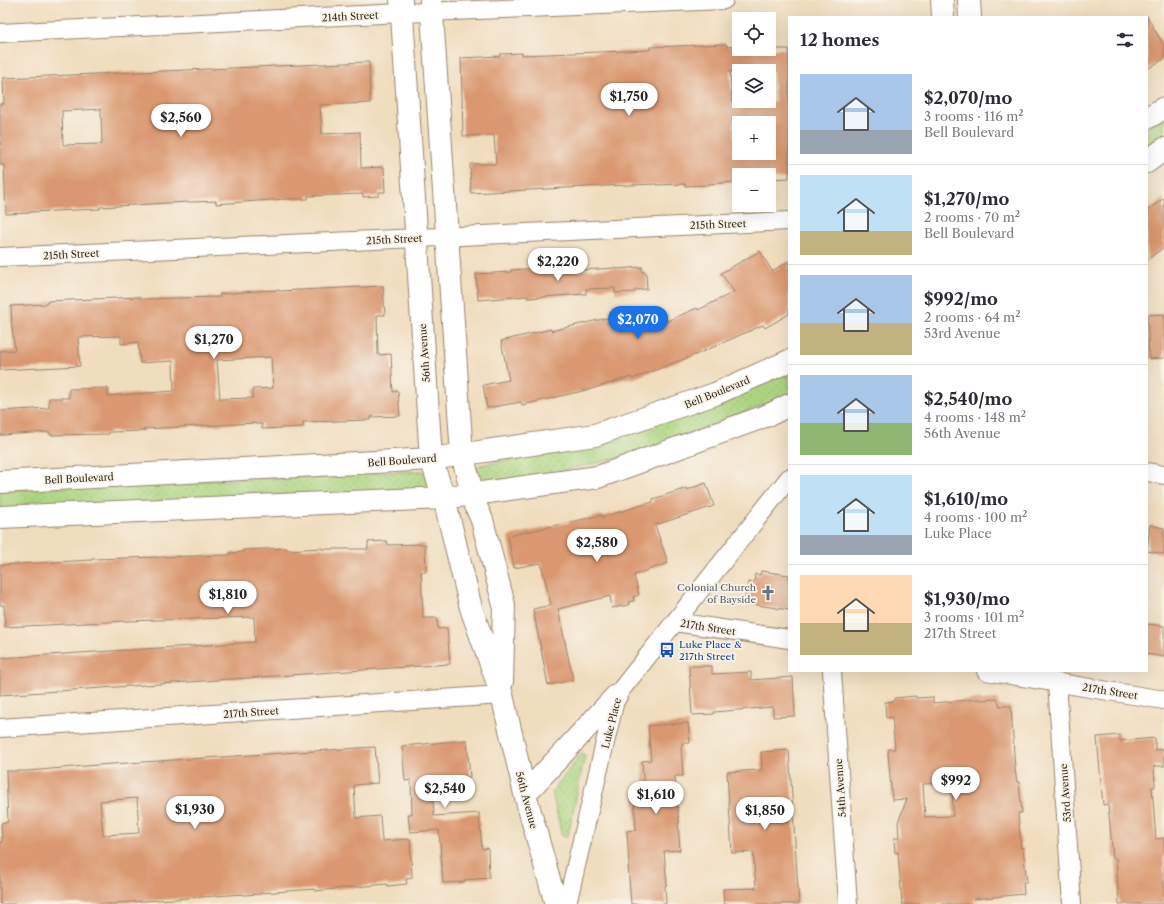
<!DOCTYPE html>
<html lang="en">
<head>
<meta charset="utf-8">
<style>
  :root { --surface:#fff; --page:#f2f2f3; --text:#2b2b33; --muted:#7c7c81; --line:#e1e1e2; --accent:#1a73e8 }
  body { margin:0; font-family:"Libre Caslon Text",serif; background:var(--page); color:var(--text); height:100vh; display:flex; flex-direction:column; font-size:15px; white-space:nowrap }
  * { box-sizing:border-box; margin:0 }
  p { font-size:13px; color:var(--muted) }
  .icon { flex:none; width:22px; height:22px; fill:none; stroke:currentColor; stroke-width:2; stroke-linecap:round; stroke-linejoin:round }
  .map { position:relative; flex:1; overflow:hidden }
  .details { position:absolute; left:788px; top:16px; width:360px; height:656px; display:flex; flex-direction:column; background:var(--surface); border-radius:0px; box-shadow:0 4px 16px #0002 }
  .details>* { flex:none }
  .fabs { position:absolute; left:732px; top:12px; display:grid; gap:8px }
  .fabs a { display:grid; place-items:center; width:44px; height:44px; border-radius:0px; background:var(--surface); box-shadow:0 4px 16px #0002; font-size:20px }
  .price { position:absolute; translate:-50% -34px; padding:0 9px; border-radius:14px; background:#fff; color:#222; font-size:13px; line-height:26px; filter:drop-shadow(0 1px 2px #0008) }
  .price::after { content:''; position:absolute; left:50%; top:24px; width:12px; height:9px; margin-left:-6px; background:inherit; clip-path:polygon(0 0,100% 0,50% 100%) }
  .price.current { background:var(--accent); color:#fff }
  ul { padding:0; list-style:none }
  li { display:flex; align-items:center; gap:12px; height:100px; padding:0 12px }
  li+li { border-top:1px solid var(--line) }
  li span { display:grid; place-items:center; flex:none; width:112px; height:80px; border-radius:0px; color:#555 }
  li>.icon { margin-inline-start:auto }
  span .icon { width:48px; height:48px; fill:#fffc; stroke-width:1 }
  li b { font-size:17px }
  h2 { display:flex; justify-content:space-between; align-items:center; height:48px; padding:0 12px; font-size:17px }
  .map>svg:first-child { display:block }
  .grass { fill:url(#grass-dots); stroke:#74804f }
  .building { fill:#da976f; fill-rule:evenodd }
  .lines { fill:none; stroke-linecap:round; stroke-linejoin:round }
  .minor-casing { stroke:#96846e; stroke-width:20 }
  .tertiary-casing { stroke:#96846e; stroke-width:24 }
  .minor { stroke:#fff; stroke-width:18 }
  .tertiary { stroke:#fff; stroke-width:22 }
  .labels { text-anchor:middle; stroke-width:3.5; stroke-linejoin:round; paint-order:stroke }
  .street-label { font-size:10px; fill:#3b2a1e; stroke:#f7f3e8 }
  .worship-label { font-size:10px; fill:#5b616d; stroke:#f7f3e8; text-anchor:end }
  .transit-label { font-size:10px; fill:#164399; stroke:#f7f3e8; text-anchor:start }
</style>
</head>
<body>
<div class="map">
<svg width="1164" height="904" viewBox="0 0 1164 904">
  <defs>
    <pattern id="grass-dots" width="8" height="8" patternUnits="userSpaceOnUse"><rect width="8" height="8" fill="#acd580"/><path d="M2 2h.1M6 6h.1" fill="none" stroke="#95b76e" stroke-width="1.8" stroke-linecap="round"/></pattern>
  </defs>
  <rect width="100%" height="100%" fill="#f7f3e8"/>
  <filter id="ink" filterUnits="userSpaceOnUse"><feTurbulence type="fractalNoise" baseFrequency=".025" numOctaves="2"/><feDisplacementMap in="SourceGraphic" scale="8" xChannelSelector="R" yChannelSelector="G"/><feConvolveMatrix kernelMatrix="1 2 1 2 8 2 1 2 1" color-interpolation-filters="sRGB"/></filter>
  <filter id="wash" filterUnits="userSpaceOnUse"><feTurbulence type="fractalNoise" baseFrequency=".012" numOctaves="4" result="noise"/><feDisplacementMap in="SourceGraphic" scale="16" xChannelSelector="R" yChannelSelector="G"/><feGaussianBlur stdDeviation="0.9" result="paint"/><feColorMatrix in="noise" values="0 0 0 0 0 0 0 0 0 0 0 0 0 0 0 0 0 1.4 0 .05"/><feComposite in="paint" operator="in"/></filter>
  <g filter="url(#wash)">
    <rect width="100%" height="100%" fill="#f0ddbe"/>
    <!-- grass -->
    <path class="grass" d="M 1164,117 L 1164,141 L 1147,152 L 1147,127 Z
      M 789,372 L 789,395 L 645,450 L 619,458 L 553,473 L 480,484 L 476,468 L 480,465 L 587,445 Z
      M 422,471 L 426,473 L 431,484 L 426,490 L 0,511 L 0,490 Z
      M 581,754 L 584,754 L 585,755 L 568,835 L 565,838 L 562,836 L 552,792 Z"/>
    <g id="blocks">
      <!-- building -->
      <path class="building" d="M 1147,16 L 1164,46 L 1164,59 L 1147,69 Z
        M 726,44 L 727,47 L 735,46 L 735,49 L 789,49 L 789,178 L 769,179 L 769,175 L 739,175 L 739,178 L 735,179 L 735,182 L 708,184 L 708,185 L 685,186 L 685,184 L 657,185 L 657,184 L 604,186 L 471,193 L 470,164 L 496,164 L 494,135 L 463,136 L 461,58 L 500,56 L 500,54 L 522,53 L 522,55 L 650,50 L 650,47 ZM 730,71 L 773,71 L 775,101 L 732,101 ZM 734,123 L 769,123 L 769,153 L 735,153 Z
        M 369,62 L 370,103 L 320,105 L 322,134 L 360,132 L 361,168 L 384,167 L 385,192 L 379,192 L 379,196 L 363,197 L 363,194 L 308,196 L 308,199 L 285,199 L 216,204 L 216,201 L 167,203 L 100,207 L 100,209 L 30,212 L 30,213 L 6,214 L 4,165 L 0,165 L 0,104 L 4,104 L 3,78 ZM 101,109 L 102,144 L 63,145 L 62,111 Z
        M 1164,198 L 1164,247 L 1147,260 L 1147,211 Z
        M 760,251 L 772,271 L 789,261 L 789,314 L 765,328 L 763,325 L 695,355 L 632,379 L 631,377 L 591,389 L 522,405 L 521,402 L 487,408 L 483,385 L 509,380 L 501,341 L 551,329 L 551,331 L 641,310 L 647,326 L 665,320 L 665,322 L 697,308 L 698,310 L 734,292 L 721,273 Z
        M 564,266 L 564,271 L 616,268 L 616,269 L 642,267 L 642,272 L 646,272 L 647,289 L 635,290 L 635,292 L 615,293 L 615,288 L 586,289 L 586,294 L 528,298 L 527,296 L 478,300 L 476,274 L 511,272 L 511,270 Z
        M 383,286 L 385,315 L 377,315 L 378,355 L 391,354 L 393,392 L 398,391 L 400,416 L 371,417 L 371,420 L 303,422 L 303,427 L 262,429 L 262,424 L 255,424 L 255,423 L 144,429 L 144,431 L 109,432 L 109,434 L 50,435 L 50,432 L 0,435 L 0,411 L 49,408 L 49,398 L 69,398 L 69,389 L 108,388 L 108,396 L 174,391 L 173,361 L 140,363 L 138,342 L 121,344 L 121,336 L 78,337 L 80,366 L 0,370 L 0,351 L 15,350 L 12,328 L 11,306 L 46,304 L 48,301 L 140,297 L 140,299 L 220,297 L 220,294 L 256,291 L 279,290 L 279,291 ZM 271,357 L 273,388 L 253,389 L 253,398 L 220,399 L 217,360 Z
        M 1164,314 L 1164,358 L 1149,359 L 1147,315 Z
        M 706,483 L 714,506 L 655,525 L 668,563 L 634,575 L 639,595 L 633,597 L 634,601 L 628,602 L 629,605 L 612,608 L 610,596 L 558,609 L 573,680 L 548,685 L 533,609 L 551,605 L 541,563 L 514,568 L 508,536 L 593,517 L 602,515 L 602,517 L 653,502 L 653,499 L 687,488 L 687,490 Z
        M 1150,525 L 1164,528 L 1164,554 L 1147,551 Z
        M 387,541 L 388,545 L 425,544 L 426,572 L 421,572 L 423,618 L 437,618 L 438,629 L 447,628 L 450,664 L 0,695 L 0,658 L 255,642 L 254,617 L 127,621 L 5,627 L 4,605 L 0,605 L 0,565 L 92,560 L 92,559 L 230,555 L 230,553 L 243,552 L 243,550 L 287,548 L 287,550 L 322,548 L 322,549 L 368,549 L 368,542 Z
        M 761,571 L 789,575 L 789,610 L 745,603 L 749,582 L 754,583 L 755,574 L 760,575 Z
        M 1147,624 L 1164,626 L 1164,657 L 1147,654 Z
        M 689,666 L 712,666 L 712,674 L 751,672 L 751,680 L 793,677 L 795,716 L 773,717 L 773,707 L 714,712 L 714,714 L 692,715 Z
        M 916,696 L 916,698 L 933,697 L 933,703 L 980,699 L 980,700 L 997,699 L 1000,706 L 1011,706 L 1015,770 L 1017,782 L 1019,782 L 1020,793 L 1022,813 L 1018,813 L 1021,848 L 1023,848 L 1027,882 L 1023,882 L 1024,894 L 974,899 L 975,904 L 902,904 L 898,852 L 895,853 L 894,838 L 899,838 L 898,822 L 907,799 L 892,800 L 888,753 L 889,749 L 895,749 L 892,717 L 886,718 L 885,702 L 895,701 L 895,698 ZM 952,783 L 953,816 L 925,817 L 923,784 Z
        M 688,723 L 690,743 L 682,743 L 683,746 L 681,746 L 683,776 L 675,776 L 679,823 L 678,823 L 680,850 L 664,851 L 667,885 L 665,885 L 666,904 L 631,904 L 628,866 L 629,866 L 627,831 L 636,830 L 634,795 L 644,795 L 642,761 L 651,760 L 648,726 Z
        M 1120,735 L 1120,741 L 1155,738 L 1155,750 L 1164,749 L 1164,766 L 1154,766 L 1155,787 L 1152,787 L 1156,839 L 1164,838 L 1164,904 L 1119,904 L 1116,858 L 1113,858 L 1108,804 L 1103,805 L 1097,737 Z
        M 467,740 L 470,777 L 432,779 L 434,816 L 479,813 L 482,849 L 488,848 L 489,878 L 464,880 L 465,882 L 443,883 L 439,830 L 410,832 L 408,814 L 412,814 L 411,780 L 405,781 L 402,746 Z
        M 375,747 L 378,783 L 354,785 L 356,818 L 380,816 L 382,841 L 410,839 L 412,878 L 406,879 L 407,884 L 388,886 L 387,884 L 315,891 L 315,889 L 261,893 L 261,894 L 243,895 L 243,894 L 117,903 L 117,904 L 0,904 L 0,842 L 2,842 L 1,823 L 8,822 L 6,771 L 28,771 L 97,765 ZM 137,798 L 139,833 L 103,835 L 100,801 Z
        M 789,750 L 799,904 L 724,904 L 723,889 L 756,888 L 753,852 L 732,853 L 727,772 L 762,770 L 761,752 Z"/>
    </g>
  </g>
  <g filter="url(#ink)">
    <use href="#blocks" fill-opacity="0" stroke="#96846e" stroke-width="1"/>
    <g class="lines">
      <defs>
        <path id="minor" d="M 0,33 L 402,13 L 724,0
          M 0,257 L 789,221
          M 1147,472 L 1164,475
          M 675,622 L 789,639
          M 832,671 L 848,904
          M 986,671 L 1164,700
          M 1057,683 L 1072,904
          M 0,728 L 502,695
          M 567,904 L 616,696 L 789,478"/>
        <path id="tertiary" d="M 401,0 L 431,459 L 444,498 L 471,608 L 502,695 L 525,794 L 556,904
          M 431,0 L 462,455 L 476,506 L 482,520 L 504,605 L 502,682
          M 942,0 L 943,17
          M 969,0 L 970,17
          M 1147,118 L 1164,108
          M 1147,162 L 1164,149
          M 0,482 L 431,459 L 595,435 L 715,394 L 789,361
          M 0,517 L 444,498 L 598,477 L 771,414 L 789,405
          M 525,794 L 616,696"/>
      </defs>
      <!-- minor casing -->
      <use href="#minor" class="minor-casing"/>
      <!-- tertiary casing -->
      <use href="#tertiary" class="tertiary-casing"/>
      <!-- minor -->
      <use href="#minor" class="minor"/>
      <!-- tertiary -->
      <use href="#tertiary" class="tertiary"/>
    </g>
  </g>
  <!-- icons -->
  <defs>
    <symbol id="church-bare" viewBox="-9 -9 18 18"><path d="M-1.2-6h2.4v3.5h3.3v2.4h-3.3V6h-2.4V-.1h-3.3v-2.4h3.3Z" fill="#6b7280" stroke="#f7f3e8" stroke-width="2.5" paint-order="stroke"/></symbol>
    <symbol id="bus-bare" viewBox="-9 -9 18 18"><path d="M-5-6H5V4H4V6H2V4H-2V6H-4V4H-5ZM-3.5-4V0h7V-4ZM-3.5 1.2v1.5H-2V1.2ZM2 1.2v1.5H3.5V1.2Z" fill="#1a4fb4" stroke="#f7f3e8" stroke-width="2.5" paint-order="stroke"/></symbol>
  </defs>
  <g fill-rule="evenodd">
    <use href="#church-bare" x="757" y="582" width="22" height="22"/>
    <use href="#bus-bare" x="656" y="639" width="22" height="22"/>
  </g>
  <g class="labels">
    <!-- street labels -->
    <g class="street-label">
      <text transform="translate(350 16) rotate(-3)" y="4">214th Street</text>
      <text transform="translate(718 224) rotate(-2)" y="4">215th Street</text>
      <text transform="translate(394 239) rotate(-3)" y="4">215th Street</text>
      <text transform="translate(71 254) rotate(-3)" y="4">215th Street</text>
      <text transform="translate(424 353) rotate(-94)" y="4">56th Avenue</text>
      <text transform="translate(717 392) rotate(-22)" y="4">Bell Boulevard</text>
      <text transform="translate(402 460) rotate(-4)" y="4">Bell Boulevard</text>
      <text transform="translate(79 478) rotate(-3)" y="4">Bell Boulevard</text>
      <text transform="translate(708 627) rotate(9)" y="4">217th Street</text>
      <text transform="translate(1110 691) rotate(9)" y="4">217th Street</text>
      <text transform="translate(251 712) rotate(-4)" y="4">217th Street</text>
      <text transform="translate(611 723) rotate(-76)" y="4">Luke Place</text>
      <text transform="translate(840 788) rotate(-94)" y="4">54th Avenue</text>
      <text transform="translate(1065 793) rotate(-94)" y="4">53rd Avenue</text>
      <text transform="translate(527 800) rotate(75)" y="4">56th Avenue</text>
    </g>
    <!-- worship labels -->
    <g class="worship-label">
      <text x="756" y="591">Colonial Church<tspan x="756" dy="12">of Bayside</tspan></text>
    </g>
    <!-- transit labels -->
    <g class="transit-label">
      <text x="679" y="648">Luke Place &amp;<tspan x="679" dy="12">217th Street</tspan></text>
    </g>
  </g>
</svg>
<div class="fabs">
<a><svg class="icon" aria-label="locate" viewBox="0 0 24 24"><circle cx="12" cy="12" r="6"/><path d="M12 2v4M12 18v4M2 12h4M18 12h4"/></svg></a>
<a><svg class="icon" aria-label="layers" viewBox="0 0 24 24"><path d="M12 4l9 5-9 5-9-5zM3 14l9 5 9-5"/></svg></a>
<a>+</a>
<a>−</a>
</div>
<b class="price" style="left:629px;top:117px">$1,750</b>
<b class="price" style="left:181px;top:138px">$2,560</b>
<b class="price" style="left:558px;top:282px">$2,220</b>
<b class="price current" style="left:638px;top:340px">$2,070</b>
<b class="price" style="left:214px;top:360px">$1,270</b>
<b class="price" style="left:597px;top:563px">$2,580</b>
<b class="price" style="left:228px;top:615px">$1,810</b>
<b class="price" style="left:956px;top:801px">$992</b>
<b class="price" style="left:445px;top:809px">$2,540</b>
<b class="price" style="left:656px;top:815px">$1,610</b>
<b class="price" style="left:195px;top:830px">$1,930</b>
<b class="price" style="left:765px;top:831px">$1,850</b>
<section class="details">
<h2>12 homes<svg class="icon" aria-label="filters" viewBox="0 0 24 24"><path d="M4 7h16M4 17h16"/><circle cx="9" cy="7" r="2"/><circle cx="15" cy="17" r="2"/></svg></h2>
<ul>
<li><span style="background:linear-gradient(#a9c7e8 70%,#9aa5b1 0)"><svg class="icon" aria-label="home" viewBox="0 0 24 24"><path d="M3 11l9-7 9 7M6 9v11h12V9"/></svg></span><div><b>$2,070/mo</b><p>3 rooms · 116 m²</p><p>Bell Boulevard</p></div></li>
<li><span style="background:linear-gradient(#bfe0f5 70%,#c2b280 0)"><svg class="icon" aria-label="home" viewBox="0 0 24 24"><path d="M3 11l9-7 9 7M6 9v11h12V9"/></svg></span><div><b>$1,270/mo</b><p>2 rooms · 70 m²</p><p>Bell Boulevard</p></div></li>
<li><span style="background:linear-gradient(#a9c7e8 60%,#c2b280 0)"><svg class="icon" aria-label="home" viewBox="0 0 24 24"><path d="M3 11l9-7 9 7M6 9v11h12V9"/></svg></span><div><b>$992/mo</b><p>2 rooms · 64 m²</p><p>53rd Avenue</p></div></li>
<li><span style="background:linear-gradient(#a9c7e8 60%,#8fb573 0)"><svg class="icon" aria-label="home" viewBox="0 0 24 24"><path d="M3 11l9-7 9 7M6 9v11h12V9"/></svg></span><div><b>$2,540/mo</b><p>4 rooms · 148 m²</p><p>56th Avenue</p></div></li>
<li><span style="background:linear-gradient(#bfe0f5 75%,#9aa5b1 0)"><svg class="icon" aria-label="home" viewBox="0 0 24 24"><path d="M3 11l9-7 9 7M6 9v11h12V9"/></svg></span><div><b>$1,610/mo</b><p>4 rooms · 100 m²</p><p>Luke Place</p></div></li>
<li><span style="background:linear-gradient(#ffd9b3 60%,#c2b280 0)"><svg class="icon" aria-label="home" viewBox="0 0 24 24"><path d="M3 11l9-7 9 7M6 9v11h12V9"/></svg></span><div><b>$1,930/mo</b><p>3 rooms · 101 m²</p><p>217th Street</p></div></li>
</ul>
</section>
</div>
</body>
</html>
